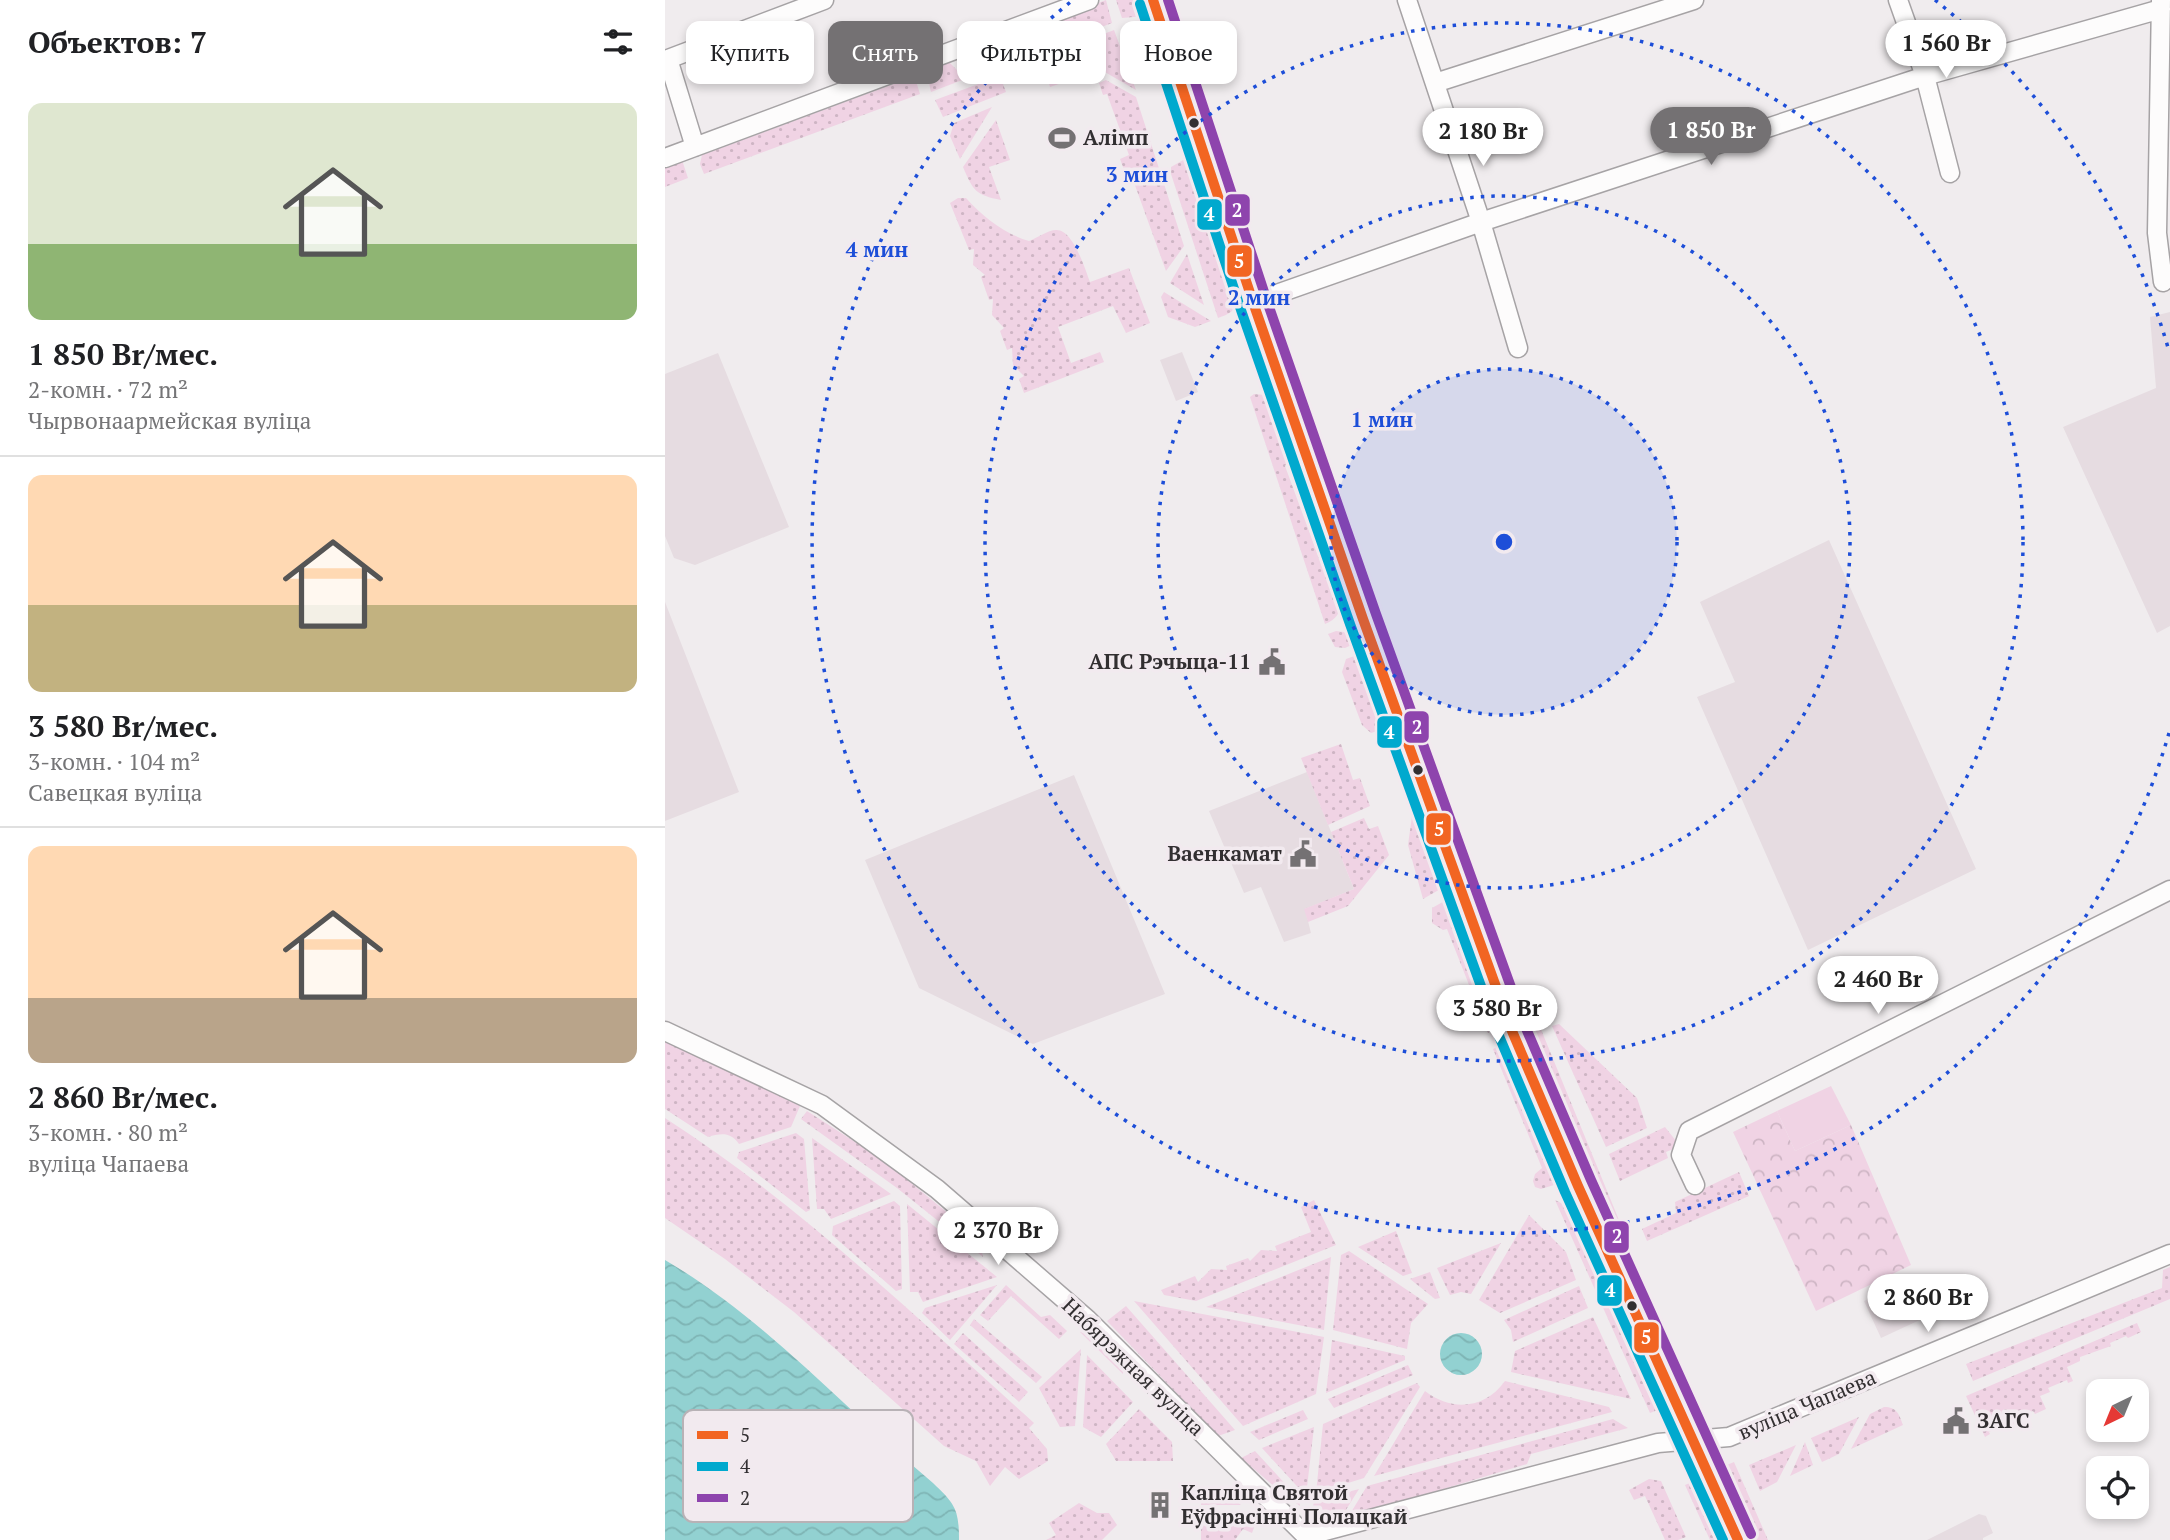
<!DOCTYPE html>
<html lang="ru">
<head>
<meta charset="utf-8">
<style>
  :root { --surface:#fff; --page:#f2f2f2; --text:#202124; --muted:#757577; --line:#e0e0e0; --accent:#747173 }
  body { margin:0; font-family:"PT Serif",serif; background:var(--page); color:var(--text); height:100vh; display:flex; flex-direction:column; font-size:26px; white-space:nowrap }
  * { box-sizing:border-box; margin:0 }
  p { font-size:23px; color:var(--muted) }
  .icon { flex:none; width:38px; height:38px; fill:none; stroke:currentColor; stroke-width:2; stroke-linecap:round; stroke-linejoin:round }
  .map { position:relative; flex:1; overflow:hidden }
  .sheet { display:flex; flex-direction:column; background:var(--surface); width:665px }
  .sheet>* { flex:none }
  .guide { position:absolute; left:21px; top:21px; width:665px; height:63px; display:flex; gap:14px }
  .needle { width:46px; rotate:223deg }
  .controls { position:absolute; left:1421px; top:1379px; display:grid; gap:14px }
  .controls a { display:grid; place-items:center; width:63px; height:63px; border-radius:14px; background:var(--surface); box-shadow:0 4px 10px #0003; font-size:35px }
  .price { position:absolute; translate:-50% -60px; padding:0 16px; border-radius:24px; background:#fff; color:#222; font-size:23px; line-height:46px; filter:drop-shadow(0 2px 4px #0008) }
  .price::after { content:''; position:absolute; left:50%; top:42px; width:21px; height:16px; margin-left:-10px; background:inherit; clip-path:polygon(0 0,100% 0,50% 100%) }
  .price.active { background:var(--accent); color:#fff }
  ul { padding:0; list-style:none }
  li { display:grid; align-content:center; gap:14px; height:371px; padding:0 28px }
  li+li { border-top:2px solid var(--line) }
  li span { display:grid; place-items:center; height:217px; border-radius:14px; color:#555 }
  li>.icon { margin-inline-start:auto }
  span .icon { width:126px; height:126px; fill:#fffc; stroke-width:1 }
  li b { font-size:30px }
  h2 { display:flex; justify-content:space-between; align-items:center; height:84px; padding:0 28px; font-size:30px }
  .tag { padding:0 24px; border-radius:14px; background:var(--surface); box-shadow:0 4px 10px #0003; font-size:24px; line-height:63px }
  .tag.active { background:var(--accent); color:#fff }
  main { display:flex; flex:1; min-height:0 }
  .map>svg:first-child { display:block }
  .built { fill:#e6dce1 }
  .grass { fill:url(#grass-dots) }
  .park { fill:url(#park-crowns) }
  .garden { fill:#f0d3e4 }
  .water { fill:url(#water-waves) }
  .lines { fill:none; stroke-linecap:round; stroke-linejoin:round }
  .minor-casing { stroke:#a6a3a5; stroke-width:21 }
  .minor { stroke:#fdfcfc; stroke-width:18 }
  .bus-1-casing { stroke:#f2eaef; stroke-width:16 }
  .bus-2-casing { stroke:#f2eaef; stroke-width:16 }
  .bus-3-casing { stroke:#f2eaef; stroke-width:16 }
  .bus-1 { stroke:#f26522; stroke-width:10 }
  .bus-2 { stroke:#00a9ce; stroke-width:10 }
  .bus-3 { stroke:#8e44ad; stroke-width:10 }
  .ring { fill:none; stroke:#1d4ed8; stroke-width:3.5; stroke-dasharray:3.5 7 }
  .bus-dot { fill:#322f31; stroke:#f2eaef; stroke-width:2.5 }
  .labels { text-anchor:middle; stroke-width:7; stroke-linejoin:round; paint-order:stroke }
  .poi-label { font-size:21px; font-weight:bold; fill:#322f31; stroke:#f2eaef; text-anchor:start }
  .street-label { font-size:21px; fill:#322f31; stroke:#f2eaef }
  .key { fill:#f2eaef; stroke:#b8b2b6; stroke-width:2 }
  .key-label { font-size:19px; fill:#322f31 }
  .centre { fill:#1d4ed8; stroke:#f2eaef; stroke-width:3.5 }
  .ring-label { font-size:21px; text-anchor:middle; font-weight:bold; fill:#1d4ed8; stroke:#f2eaef; stroke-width:7; stroke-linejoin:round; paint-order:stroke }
  .line-badge { stroke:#f2eaef; stroke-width:2.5 }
  .badge-label { font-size:19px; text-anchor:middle; font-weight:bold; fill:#fff }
</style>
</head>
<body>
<main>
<section class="sheet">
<h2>Объектов: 7<svg class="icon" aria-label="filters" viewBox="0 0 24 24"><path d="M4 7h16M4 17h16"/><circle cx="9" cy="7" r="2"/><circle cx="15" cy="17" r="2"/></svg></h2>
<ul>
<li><span style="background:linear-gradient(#dfe7d0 65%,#8fb573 0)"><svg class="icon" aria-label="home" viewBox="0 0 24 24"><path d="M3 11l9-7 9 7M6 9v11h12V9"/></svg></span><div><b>1 850 Br/мес.</b><p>2-комн. · 72 m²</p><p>Чырвонаармейская вуліца</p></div></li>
<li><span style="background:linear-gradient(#ffd9b3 60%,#c2b280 0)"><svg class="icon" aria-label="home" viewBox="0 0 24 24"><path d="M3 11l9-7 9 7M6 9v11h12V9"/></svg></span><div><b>3 580 Br/мес.</b><p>3-комн. · 104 m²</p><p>Савецкая вуліца</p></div></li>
<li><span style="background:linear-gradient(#ffd9b3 70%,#b9a48a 0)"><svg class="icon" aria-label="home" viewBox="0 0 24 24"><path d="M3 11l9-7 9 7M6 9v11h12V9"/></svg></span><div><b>2 860 Br/мес.</b><p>3-комн. · 80 m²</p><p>вуліца Чапаева</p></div></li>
</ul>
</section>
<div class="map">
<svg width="1505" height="1540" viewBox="0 0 1505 1540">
  <defs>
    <pattern id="grass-dots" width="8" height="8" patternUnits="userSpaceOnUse" patternTransform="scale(1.75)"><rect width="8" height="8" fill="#f0d3e4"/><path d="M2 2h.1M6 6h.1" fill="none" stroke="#ceb5c4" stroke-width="1.8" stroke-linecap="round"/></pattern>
    <pattern id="park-crowns" width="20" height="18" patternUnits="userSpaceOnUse" patternTransform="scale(1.75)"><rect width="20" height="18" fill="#f0d3e4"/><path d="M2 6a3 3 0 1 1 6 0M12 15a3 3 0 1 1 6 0" fill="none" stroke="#ceb5c4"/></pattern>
    <pattern id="water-waves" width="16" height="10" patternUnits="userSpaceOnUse" patternTransform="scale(1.75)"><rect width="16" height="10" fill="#92d1d1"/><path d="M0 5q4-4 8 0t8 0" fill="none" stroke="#7eb4b4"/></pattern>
  </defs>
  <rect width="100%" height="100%" fill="#f0ecee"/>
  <!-- built -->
  <path class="built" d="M 1505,312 L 1505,626 L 1492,633 L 1398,427 L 1491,388 L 1485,317 Z
    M 517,352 L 533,392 L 511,401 L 495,360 Z
    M 53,353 L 124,527 L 30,565 L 9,558 L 0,536 L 0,374 Z
    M 1164,540 L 1311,869 L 1143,950 L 1032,697 L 1070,682 L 1035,602 Z
    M 0,602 L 74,792 L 0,821 Z
    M 642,772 L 689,889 L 640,909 L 646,933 L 619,942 L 596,887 L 579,893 L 544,811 Z
    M 409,775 L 500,994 L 368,1044 L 254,988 L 200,860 Z
    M 1254,1274 L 1272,1312 L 1216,1338 L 1199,1301 Z
    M 1314,1514 L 1321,1516 L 1328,1533 L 1318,1538 L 1318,1540 L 1262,1540 Z"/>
  <!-- grass -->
  <path class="grass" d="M 441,0 L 447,23 L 266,92 C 261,74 266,67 283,61 L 294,72 L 331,58 L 335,40 Z
    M 451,0 L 470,0 L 475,5 L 480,16 L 457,18 Z
    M 477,26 L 484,78 L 479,80 L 474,71 L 460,27 Z
    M 449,30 L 471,90 L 400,49 Z
    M 395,51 L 429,72 L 385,87 L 377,59 Z
    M 335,76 L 341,92 L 278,117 L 270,100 Z
    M 242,79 L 251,81 L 255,94 L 39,174 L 35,164 L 37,155 Z
    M 441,80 L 471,97 L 519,246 L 501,271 L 467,177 L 462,178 L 455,159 L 464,155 L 442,94 L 438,95 L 434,83 Z
    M 327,107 L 295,159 L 285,136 L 289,123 Z
    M 331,120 L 345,160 L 324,167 L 336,200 C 311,195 308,191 298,167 Z
    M 520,159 L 536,191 L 571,296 C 573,310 565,314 553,318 L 506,174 L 506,167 Z
    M 17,160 L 23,178 L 0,187 L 0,166 Z
    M 293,198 L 301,198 C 318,217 340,234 364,241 C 372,238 383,230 391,230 C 408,229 420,269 425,282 L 464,268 L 485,323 L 461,333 L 448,306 L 393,327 L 406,363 L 435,352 L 439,362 L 359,393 L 354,379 L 359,376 L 348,365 L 347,348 L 342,350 L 335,331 L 339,328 L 327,315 L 328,299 L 324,300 L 316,277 L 320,275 L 308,265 L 309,249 L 304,250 L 285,203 Z
    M 522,254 L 539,305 L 505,283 Z
    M 499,292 L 546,321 L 530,327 L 503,317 L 496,297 Z
    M 589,394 L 600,395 L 605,400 L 624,460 L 620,466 L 658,569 L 665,572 C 672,591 686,614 660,624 L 585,397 Z
    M 671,631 L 679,632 L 691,643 L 680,648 L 670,647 L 663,634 Z
    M 695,654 L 710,701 L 715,730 L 706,733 L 697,725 L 677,672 L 681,659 Z
    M 676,744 L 688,780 L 695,778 L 705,806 L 663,825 L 636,758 Z
    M 747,816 L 762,840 L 779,887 L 758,899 L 743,845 Z
    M 699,818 L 704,829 L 713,826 L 724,855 L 683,906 L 643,922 L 639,909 L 689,889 L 666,832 Z
    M 783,899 L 832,1030 L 823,1033 L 782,929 L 778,930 L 767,923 L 767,908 Z
    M 894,1024 L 972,1098 L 982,1128 L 941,1147 L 887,1026 Z
    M 875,1027 L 965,1247 L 958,1250 L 944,1235 L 863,1032 Z
    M 0,1038 L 85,1078 L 135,1106 L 126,1127 L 74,1144 C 66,1132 56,1133 43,1137 L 0,1109 Z
    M 837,1045 L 892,1172 L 892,1180 L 889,1185 L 876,1189 L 870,1187 L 868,1181 L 870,1174 L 877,1168 L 828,1049 Z
    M 142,1111 L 218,1160 L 284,1214 L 315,1242 L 318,1257 L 232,1188 L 136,1119 Z
    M 0,1118 C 134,1204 251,1317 369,1423 L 364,1428 L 382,1449 L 383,1461 L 354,1479 L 340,1467 L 325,1486 L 311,1461 L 279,1446 L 129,1312 L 60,1259 L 0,1218 Z
    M 1000,1127 L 1015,1146 L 1001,1152 L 1003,1158 L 955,1181 L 944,1154 Z
    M 131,1133 L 139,1139 L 145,1210 L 141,1212 L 72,1158 L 74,1152 Z
    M 147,1138 L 226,1194 L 166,1219 L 159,1209 L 152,1209 Z
    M 1074,1172 L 1084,1196 L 982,1241 L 977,1229 L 1011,1213 L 1010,1202 Z
    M 649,1200 L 671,1245 L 531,1301 L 499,1295 L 496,1290 L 530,1276 L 533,1282 L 546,1269 L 562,1270 L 561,1266 L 583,1258 L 585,1261 L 596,1250 L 612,1251 L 610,1246 L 646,1232 L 636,1207 Z
    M 890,1200 L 904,1207 L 913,1220 L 998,1408 L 985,1413 Z
    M 229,1201 L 235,1206 L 237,1289 L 231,1291 L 167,1235 L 168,1226 Z
    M 242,1204 L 332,1277 L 258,1302 L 253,1292 L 245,1292 Z
    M 864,1215 L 901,1252 L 911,1280 L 835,1313 L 814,1300 Z
    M 731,1231 L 747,1273 L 738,1276 L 693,1247 Z
    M 836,1243 L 806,1294 L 796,1292 L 785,1295 L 772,1268 Z
    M 684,1251 L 763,1304 L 746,1323 L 742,1349 L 668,1330 L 676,1255 Z
    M 666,1257 L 659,1330 L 541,1307 Z
    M 1505,1267 L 1505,1299 L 1308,1381 L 1301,1364 L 1497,1288 L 1498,1270 Z
    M 765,1272 L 775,1298 L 770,1299 L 745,1279 Z
    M 332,1285 L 285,1340 L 257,1313 L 260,1308 Z
    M 341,1285 L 376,1317 L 385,1315 L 402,1331 L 394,1339 L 346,1296 L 323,1321 L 315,1315 Z
    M 914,1286 L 923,1308 L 848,1342 L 846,1330 L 839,1320 Z
    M 469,1301 L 659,1337 L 651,1394 L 578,1426 Z
    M 461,1306 L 570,1430 L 553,1436 L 442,1321 Z
    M 928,1317 L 966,1399 L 846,1372 L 850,1351 Z
    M 309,1319 L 377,1377 L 371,1383 L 305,1325 Z
    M 1472,1323 L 1476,1332 L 1463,1338 L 1461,1336 L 1445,1343 L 1446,1346 L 1415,1357 L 1415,1361 L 1402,1367 L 1408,1381 L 1403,1383 L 1402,1380 L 1383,1388 L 1385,1392 L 1375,1396 L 1381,1409 L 1370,1414 L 1368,1411 L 1352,1418 L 1353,1422 L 1342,1427 L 1340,1424 L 1324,1432 L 1325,1434 L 1320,1437 L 1301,1396 Z
    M 423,1329 L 459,1363 L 458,1374 L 415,1332 Z
    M 298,1333 L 363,1392 L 354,1402 L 289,1344 Z
    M 667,1340 L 740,1356 L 740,1360 L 661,1393 Z
    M 416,1349 L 410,1426 L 395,1427 L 374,1388 Z
    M 422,1355 L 468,1402 L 436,1437 L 418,1427 Z
    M 743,1365 L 748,1375 L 669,1408 L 663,1399 Z
    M 840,1381 L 944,1407 L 947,1412 L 709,1476 L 760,1391 C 787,1412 820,1409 840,1381 Z
    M 752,1383 L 755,1387 L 699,1478 L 651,1493 L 658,1424 Z
    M 1219,1407 C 1232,1407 1234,1414 1238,1425 L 1186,1449 L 1205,1414 Z
    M 474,1409 L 507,1442 L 508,1461 L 451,1461 L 441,1444 Z
    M 638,1410 L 643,1419 L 594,1440 L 585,1432 Z
    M 1194,1417 L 1174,1454 L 1157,1462 L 1146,1438 Z
    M 948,1419 L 963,1428 L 866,1454 L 862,1464 L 698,1513 L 685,1514 L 702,1486 Z
    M 649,1427 L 641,1496 L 597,1448 Z
    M 1140,1442 L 1148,1465 L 1125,1476 Z
    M 1131,1445 L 1112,1482 L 1095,1491 L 1084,1465 Z
    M 590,1451 L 634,1499 L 635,1506 L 617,1493 L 576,1458 Z
    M 1069,1462 L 1103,1540 L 1089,1540 L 1057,1467 Z
    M 984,1479 L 996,1481 L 1021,1537 L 1013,1540 L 1000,1540 L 980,1496 L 969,1500 L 964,1490 Z
    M 1032,1480 L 1057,1540 L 1045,1540 L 1020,1485 Z
    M 555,1488 L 576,1505 L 536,1505 L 536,1489 Z
    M 694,1489 L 679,1513 L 666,1512 L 648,1507 L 649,1501 Z
    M 414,1503 L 432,1513 L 444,1513 L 452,1525 L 437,1540 L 381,1540 L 391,1535 L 384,1523 Z
    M 536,1515 L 593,1517 L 587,1533 L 578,1529 L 570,1540 L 536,1540 Z"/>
  <!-- park -->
  <path class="park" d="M 1112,1111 L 1130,1151 L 1186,1125 L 1246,1265 L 1151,1311 L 1068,1132 Z"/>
  <!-- garden -->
  <path class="garden" d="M 1166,1086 L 1186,1125 L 1130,1151 L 1112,1111 Z"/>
  <!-- water -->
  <path class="water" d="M 0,1260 C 101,1319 179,1409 268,1483 C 290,1504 294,1509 294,1540 L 0,1540 Z
    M775 1354a21 21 0 1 1 42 0a21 21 0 1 1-42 0Z"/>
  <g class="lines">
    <defs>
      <path id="minor" d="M 488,0 L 590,308 L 698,619 L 847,1031 L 913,1186 L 1073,1540
        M 742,0 L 816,222 L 853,348
        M 1233,0 L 1260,76 L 1285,173
        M 1496,0 L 1492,233 L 1498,282
        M 770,83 L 1029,0
        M 30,147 L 3,59 L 159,0
        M 0,158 L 424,0
        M 589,302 L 816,222 L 1260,76 L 1496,9
        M 0,1031 L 157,1105 L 272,1189 L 422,1319 L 641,1536 L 641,1540
        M 1030,1185 L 1016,1155 L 1024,1131 L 1505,890
        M 641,1536 L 993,1443 L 1064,1437 L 1505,1254"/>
    </defs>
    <!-- minor casing -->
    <use href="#minor" class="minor-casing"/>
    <!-- minor -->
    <use href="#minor" class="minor"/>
    <defs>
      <path id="bus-1" d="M 488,0 L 590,308 L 698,619 L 847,1031 L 913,1186 L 1073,1540"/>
      <path id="bus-2" d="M 475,4 L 577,313 L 685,624 L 834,1036 L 900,1192 L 1058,1540"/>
      <path id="bus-3" d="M 503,0 L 603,304 L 711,614 L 860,1026 L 926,1180 L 1086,1534"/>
    </defs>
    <!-- bus-1 casing -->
    <use href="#bus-1" class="bus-1-casing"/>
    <!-- bus-2 casing -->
    <use href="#bus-2" class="bus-2-casing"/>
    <!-- bus-3 casing -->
    <use href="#bus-3" class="bus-3-casing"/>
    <!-- bus-1 -->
    <use href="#bus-1" class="bus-1"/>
    <!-- bus-2 -->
    <use href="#bus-2" class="bus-2"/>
    <!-- bus-3 -->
    <use href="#bus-3" class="bus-3"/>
  </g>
  <!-- distance rings -->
  <circle cx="839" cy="542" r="173" fill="#1d4ed8" fill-opacity=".12"/>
  <g class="ring">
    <circle cx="839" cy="542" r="173"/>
    <circle cx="839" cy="542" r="346"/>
    <circle cx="839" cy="542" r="519"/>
    <path d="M1504 733A692 692 0 1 1 408 0M1270 0A692 692 0 0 1 1504 351"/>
  </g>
  <!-- icons -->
  <defs>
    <symbol id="stadium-bare" viewBox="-9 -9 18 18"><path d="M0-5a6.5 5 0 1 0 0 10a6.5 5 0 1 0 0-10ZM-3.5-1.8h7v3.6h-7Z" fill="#747173" stroke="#f2eaef" stroke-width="2.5" paint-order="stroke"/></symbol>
    <symbol id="civic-bare" viewBox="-9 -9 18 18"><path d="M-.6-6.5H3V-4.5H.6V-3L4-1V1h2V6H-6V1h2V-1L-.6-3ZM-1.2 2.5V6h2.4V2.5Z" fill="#747173" stroke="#f2eaef" stroke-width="2.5" paint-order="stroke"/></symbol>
    <symbol id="building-bare" viewBox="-9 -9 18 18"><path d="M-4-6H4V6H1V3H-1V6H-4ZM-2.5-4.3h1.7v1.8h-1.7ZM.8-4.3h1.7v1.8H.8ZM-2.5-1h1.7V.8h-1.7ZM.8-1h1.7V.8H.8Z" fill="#747173" stroke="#f2eaef" stroke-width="2.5" paint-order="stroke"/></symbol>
  </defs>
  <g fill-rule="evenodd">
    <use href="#stadium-bare" x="378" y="119" width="38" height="38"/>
    <use href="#civic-bare" x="588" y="643" width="38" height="38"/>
    <use href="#civic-bare" x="619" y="835" width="38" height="38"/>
    <use href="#civic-bare" x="1272" y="1402" width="38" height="38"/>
    <use href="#building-bare" x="476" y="1486" width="38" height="38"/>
  </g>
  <!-- markers -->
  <g class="bus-dot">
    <circle cx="529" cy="123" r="6"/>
    <circle cx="753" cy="770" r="6"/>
    <circle cx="967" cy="1306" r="6"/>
  </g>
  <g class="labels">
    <!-- poi labels -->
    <g class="poi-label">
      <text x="418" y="145">Алімп</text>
      <text x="586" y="669" text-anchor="end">АПС Рэчыца-11</text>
      <text x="617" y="861" text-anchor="end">Ваенкамат</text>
      <text x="1312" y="1428">ЗАГС</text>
      <text x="516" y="1500">Капліца Святой<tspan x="516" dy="24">Еўфрасінні Полацкай</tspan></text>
    </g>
    <!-- street labels -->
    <g class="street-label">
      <text transform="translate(468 1367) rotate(44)" y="7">Набярэжная вуліца</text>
      <text transform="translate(1142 1405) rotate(-23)" y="7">вуліца Чапаева</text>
    </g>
  </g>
  <!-- legend -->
  <rect x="18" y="1410" width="230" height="112" rx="10" class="key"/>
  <rect x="32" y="1431" width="31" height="8" fill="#f26522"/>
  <rect x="32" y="1462" width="31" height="9" fill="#00a9ce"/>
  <rect x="32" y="1494" width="31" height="8" fill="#8e44ad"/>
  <g class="key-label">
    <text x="75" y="1442">5</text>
    <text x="75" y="1473">4</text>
    <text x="75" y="1505">2</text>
  </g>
  <circle cx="839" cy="542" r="10" class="centre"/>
  <g class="ring-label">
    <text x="472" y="182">3 мин</text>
    <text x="212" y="257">4 мин</text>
    <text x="594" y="305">2 мин</text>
    <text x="717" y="427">1 мин</text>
  </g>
  <g class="line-badge">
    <rect x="559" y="193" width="27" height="34" rx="7" fill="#8e44ad"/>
    <rect x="531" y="198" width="27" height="33" rx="7" fill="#00a9ce"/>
    <rect x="561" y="244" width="27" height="34" rx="7" fill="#f26522"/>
    <rect x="738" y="710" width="27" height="34" rx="7" fill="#8e44ad"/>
    <rect x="711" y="715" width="27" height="34" rx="7" fill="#00a9ce"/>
    <rect x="760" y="812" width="27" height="34" rx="7" fill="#f26522"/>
    <rect x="938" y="1220" width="27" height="34" rx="7" fill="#8e44ad"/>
    <rect x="931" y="1274" width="27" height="33" rx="7" fill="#00a9ce"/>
    <rect x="968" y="1321" width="27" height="33" rx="7" fill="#f26522"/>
  </g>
  <g class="badge-label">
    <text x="572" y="217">2</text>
    <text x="544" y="221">4</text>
    <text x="574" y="268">5</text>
    <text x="752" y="734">2</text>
    <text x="724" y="739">4</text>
    <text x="774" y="836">5</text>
    <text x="952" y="1243">2</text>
    <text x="945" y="1297">4</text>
    <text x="981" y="1344">5</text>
  </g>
</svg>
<div class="controls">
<a><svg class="needle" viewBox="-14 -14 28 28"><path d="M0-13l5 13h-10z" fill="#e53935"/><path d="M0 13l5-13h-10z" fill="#757577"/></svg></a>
<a><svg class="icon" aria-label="locate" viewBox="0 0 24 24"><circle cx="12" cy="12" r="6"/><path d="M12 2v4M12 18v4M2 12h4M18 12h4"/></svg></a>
</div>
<b class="price" style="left:1281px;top:80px">1 560 Br</b>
<b class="price active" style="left:1046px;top:167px">1 850 Br</b>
<b class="price" style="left:818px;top:168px">2 180 Br</b>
<b class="price" style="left:1213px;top:1016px">2 460 Br</b>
<b class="price" style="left:832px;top:1045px">3 580 Br</b>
<b class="price" style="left:333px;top:1267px">2 370 Br</b>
<b class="price" style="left:1263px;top:1334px">2 860 Br</b>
<div class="guide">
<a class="tag">Купить</a>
<a class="tag active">Снять</a>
<a class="tag">Фильтры</a>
<a class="tag">Новое</a>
</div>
</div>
</main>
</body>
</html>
